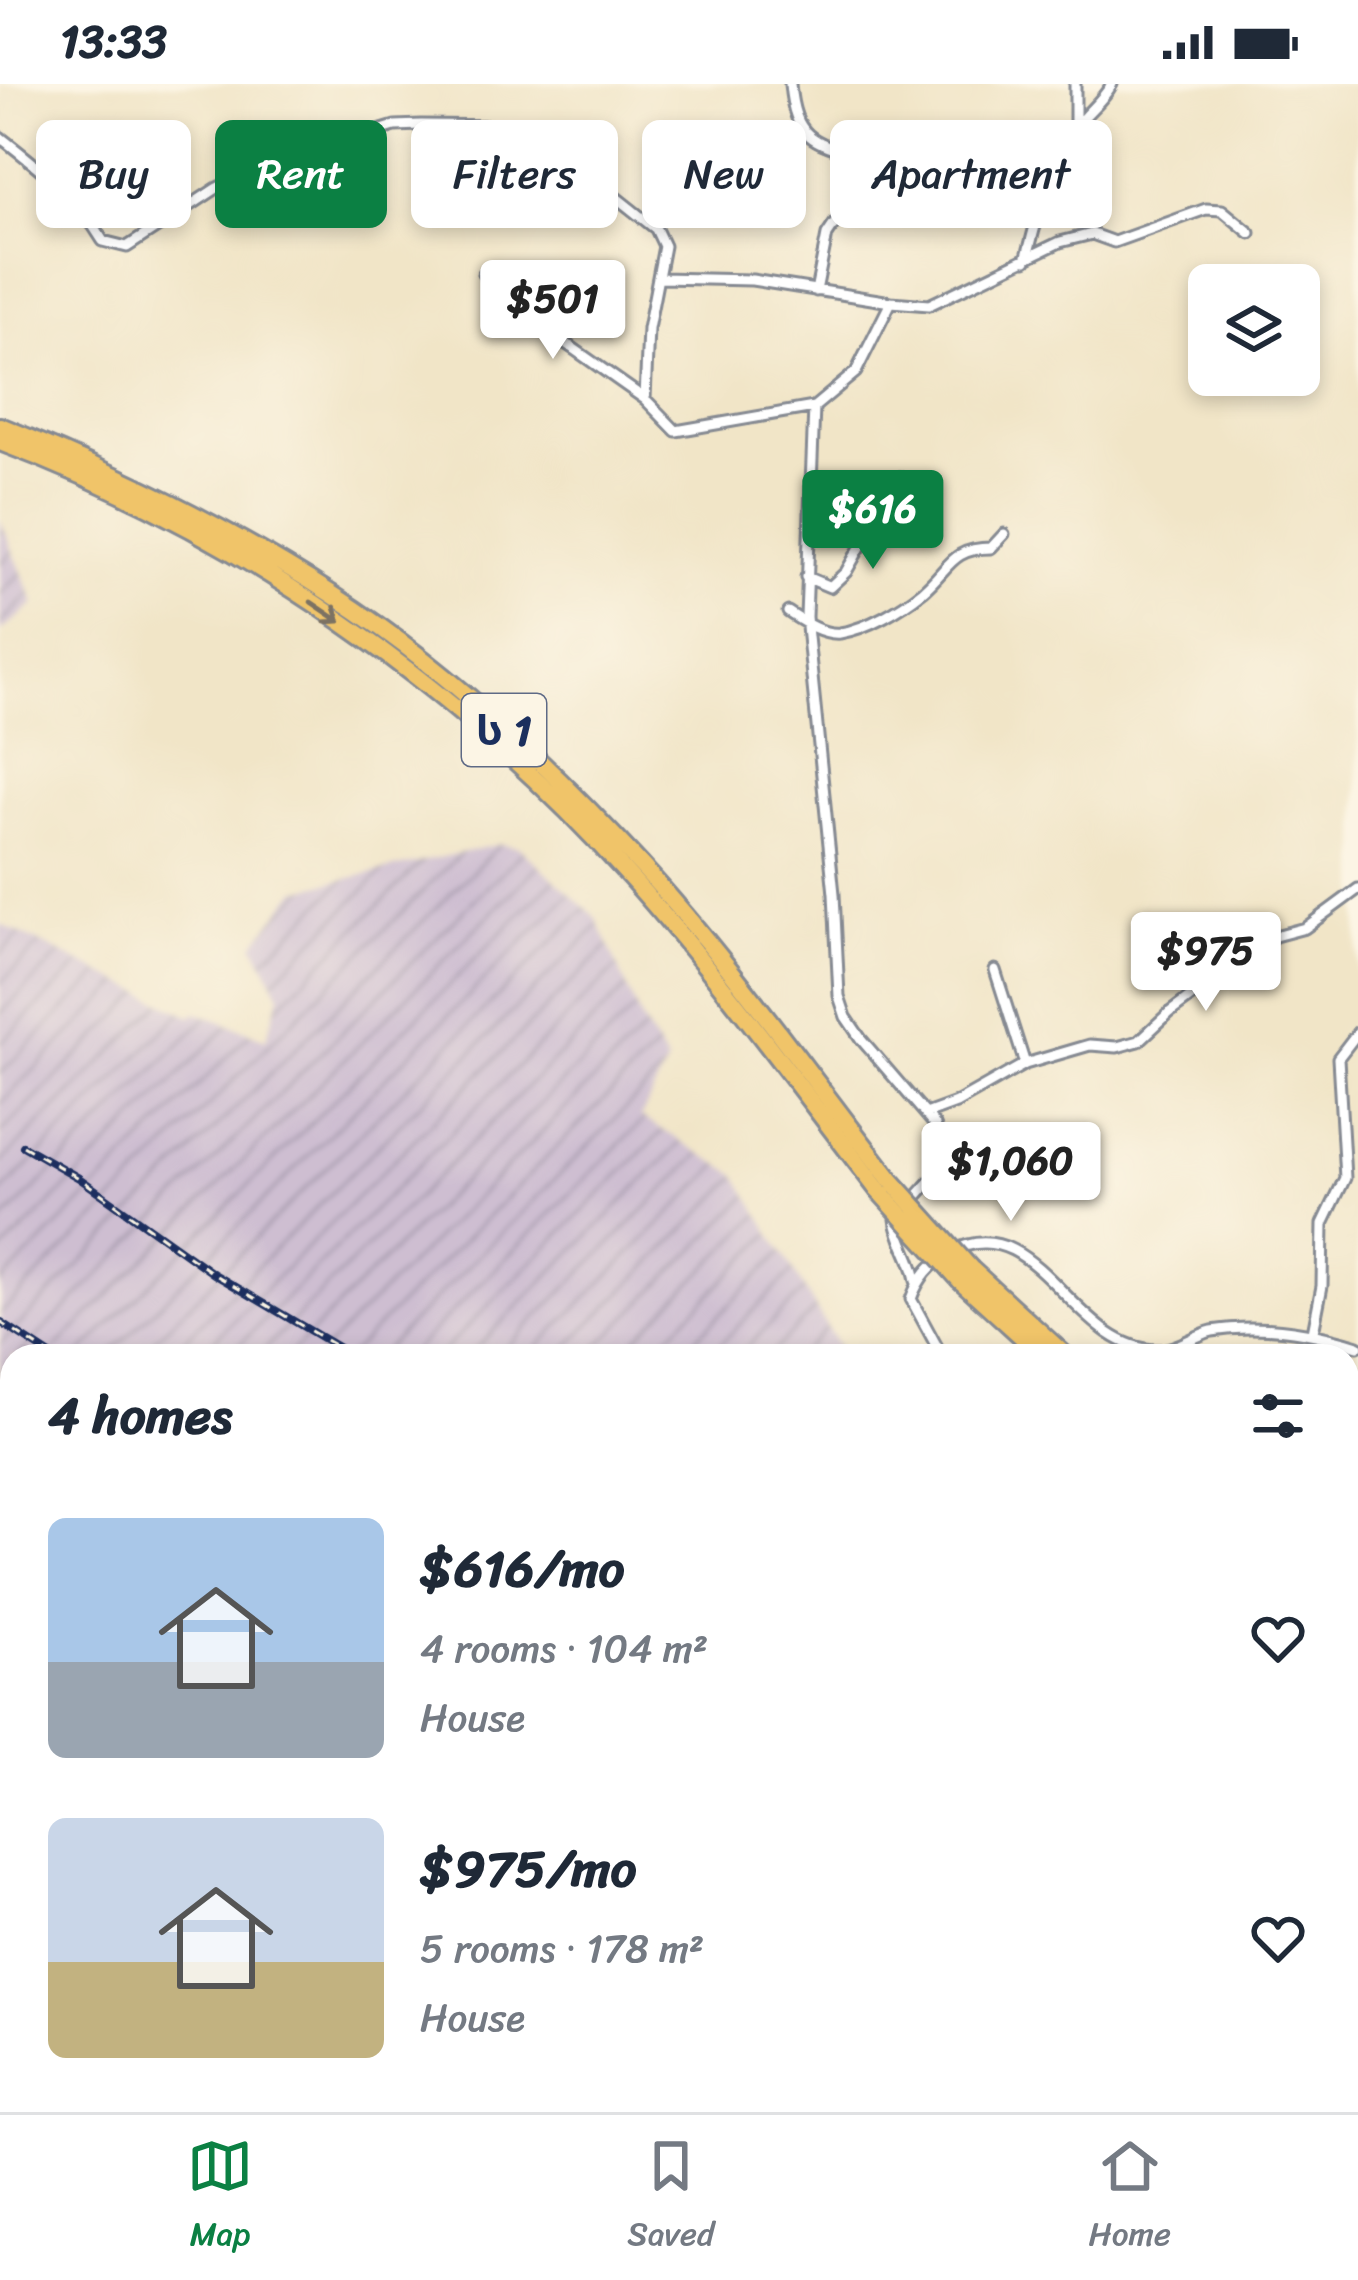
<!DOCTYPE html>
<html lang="en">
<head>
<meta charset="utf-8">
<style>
  :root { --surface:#fff; --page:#f6f6f7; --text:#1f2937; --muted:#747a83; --line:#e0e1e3; --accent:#0b8043 }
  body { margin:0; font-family:Sriracha,"Noto Sans Georgian",sans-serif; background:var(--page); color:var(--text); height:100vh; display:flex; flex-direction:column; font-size:45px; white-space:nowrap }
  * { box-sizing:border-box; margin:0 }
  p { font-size:39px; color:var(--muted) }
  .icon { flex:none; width:66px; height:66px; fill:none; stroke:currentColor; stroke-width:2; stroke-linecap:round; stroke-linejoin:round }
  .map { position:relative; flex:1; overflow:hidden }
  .sheet { position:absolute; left:0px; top:1260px; width:1359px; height:768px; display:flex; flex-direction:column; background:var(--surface); border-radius:36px 36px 0 0; box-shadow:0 6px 18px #0003 }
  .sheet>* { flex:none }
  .banner { position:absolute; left:36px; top:36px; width:1287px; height:108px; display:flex; gap:24px }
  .tools { position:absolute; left:1188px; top:180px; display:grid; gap:24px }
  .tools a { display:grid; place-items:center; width:132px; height:132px; border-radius:18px; background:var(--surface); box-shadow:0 6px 18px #0003; font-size:60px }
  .price { position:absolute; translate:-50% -102px; padding:0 27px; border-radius:12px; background:#fff; color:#222; font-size:39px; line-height:78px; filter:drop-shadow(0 3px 6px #0008) }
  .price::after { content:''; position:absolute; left:50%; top:72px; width:36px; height:27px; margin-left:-18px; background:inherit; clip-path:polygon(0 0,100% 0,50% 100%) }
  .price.active { background:var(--accent); color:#fff }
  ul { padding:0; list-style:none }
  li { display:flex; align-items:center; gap:36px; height:300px; padding:0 48px }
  li span { display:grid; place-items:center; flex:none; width:336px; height:240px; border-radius:18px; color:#555 }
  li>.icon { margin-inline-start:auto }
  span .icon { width:144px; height:144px; fill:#fffc; stroke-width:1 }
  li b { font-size:51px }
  h2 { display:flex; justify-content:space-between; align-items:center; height:144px; padding:0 48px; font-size:51px }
  .chip { padding:0 42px; border-radius:18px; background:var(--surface); box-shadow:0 6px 18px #0003; font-size:42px; line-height:108px }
  .chip.active { background:var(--accent); color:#fff }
  .status { display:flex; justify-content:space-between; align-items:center; height:84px; padding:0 60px; background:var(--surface); direction:ltr }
  .status svg { height:33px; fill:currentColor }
  .tab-bar { display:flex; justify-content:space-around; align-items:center; height:168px; border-top:3px solid var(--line); background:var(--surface); font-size:33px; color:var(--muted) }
  .tab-bar a { display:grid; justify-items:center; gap:6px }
  .tab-bar .active { color:var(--accent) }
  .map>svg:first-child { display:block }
  .built { fill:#f1d0e3 }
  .industrial { fill:url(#industrial-furrows) }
  .forest { fill:url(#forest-firs); stroke:#467671; stroke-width:3 }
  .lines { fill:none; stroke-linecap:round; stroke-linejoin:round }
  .street-casing { stroke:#868a92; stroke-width:15 }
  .secondary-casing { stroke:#868a92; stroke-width:18 }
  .primary-casing { stroke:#868a92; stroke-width:20 }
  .highway-casing { stroke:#868a92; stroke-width:22 }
  .street { stroke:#fff; stroke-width:9 }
  .secondary { stroke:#f9e7c3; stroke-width:12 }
  .primary { stroke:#f0c469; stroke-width:14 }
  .highway { stroke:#f0c469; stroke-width:16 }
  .rail-casing { stroke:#1b2f5e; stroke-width:8 }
  .rail { stroke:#fcf5e5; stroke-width:3; stroke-dasharray:9; stroke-linecap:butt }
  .highway-bridge-casing { stroke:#868a92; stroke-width:22; stroke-linecap:butt }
  .highway-bridge { stroke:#f0c469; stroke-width:16 }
  .oneway { stroke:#7b7263 }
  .labels { text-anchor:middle; stroke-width:9; stroke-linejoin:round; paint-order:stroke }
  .shield { fill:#fcf5e5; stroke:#5e6a86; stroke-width:3 }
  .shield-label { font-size:42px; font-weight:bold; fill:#1b2f5e }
</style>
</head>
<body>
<div class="status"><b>13:33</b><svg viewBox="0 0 49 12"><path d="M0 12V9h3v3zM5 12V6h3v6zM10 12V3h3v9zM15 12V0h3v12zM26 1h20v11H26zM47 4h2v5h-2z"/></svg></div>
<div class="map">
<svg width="1358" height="2028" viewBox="0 0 1358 2028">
  <defs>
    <pattern id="industrial-furrows" width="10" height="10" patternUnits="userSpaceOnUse" patternTransform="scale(3)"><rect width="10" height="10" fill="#cebed1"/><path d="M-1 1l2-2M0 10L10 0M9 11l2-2" fill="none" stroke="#a69bad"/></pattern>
    <pattern id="forest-firs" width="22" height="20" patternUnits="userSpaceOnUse" patternTransform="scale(3)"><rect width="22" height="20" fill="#72bc84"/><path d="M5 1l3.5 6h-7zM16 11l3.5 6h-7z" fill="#5d996f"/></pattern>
  </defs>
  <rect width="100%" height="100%" fill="#fcf5e5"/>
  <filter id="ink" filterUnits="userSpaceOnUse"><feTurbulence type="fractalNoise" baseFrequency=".00833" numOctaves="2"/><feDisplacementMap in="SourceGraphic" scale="24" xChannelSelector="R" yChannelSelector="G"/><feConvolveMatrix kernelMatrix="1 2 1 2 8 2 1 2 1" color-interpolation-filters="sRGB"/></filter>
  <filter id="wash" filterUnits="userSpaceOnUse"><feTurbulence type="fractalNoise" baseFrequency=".004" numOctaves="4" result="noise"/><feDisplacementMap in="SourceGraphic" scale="48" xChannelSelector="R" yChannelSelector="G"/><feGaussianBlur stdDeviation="2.7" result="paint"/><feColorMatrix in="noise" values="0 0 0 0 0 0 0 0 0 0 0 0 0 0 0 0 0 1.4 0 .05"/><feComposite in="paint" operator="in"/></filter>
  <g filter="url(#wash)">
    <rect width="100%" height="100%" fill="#f1e5c7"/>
    <!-- built -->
    <path class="built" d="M 1019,2016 L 1096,2016 L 1083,2021 L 1084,2028 L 1019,2028 Z"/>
    <!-- industrial -->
    <path class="industrial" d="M 0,435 L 35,520 L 0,548 Z
      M 500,760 L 519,763 L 596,833 L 641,936 L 667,979 L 641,1033 L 736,1090 L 844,1272 L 12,1272 L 12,1567 L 0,1563 L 0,840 L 191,932 L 196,928 L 266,955 L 280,911 L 254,860 L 297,806 Z
      M 1352,1909 L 1358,1911 L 1358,1997 L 1347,1974 L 1347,1911 Z
      M 572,2016 L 1019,2016 L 1019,2028 L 581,2028 Z
      M 1096,2016 L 1261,2016 L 1266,2028 L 1084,2028 L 1082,2021 Z"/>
    <!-- forest -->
    <path class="forest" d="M 1347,1514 L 1358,1518 L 1358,1899 L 1347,1911 Z"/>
  </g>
  <g filter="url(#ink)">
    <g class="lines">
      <defs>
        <path id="street" d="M 790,0 C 795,57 815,59 865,73 L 867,91 L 827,151 L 816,207
          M 1075,0 L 1075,44
          M 0,53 C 40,84 77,113 103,157 L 127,163 L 217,104 L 261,83 L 395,42 L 421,41 L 511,42 L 539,52 L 656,145 L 664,162 L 648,245 L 645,315
          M 1026,176 C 1038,132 1049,80 1076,43 C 1087,27 1102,18 1112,0
          M 483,190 L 509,214
          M 660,194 L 752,196 L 891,218
          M 525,195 L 509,214 L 510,220 L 645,315 L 676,347 L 814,323
          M 806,493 L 830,503 L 846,488 L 900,393
          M 788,528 C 802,537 822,551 840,549 C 867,545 902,524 923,507 C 950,484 951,464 991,464 L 1004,450
          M 1025,980 L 1090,961 L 1117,963 L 1139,957 L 1169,929 L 1251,868 L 1275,852 L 1305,844 L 1358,805
          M 926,1030 L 956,1019 L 1025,980 L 995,886
          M 916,1197 C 913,1174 898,1157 896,1135 L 938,1089 L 944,1067 L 935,1041 L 861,955 L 846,933 L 839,912 L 834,810 L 806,533 L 814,323 L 856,288 L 891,218 L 929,221 L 1060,158 L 1092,150 L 1114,158 L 1206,125 L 1222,126 L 1250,149
          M 1313,1248 L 1322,1202 L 1323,1140 L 1345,1094 L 1338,974 L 1358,948
          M 942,1272 L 911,1215 C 918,1195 931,1179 951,1168 C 1037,1121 1073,1268 1160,1266 C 1178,1265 1195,1251 1212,1247 C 1261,1239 1312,1248 1358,1262
          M 1347,1918 L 1358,1917"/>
        <path id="secondary" d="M 1347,1607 L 1358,1619
          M 1093,2016 L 1097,2028"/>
        <path id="primary" d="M 0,1614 L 12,1618
          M 559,2016 L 567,2028"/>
        <path id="highway" d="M 0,342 C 116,389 228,443 333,511 C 447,584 550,682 641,781 C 731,879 808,990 890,1095
          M 0,358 C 241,448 459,602 630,793 C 719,892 797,1001 878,1106
          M 971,1185 L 1066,1272
          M 960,1196 L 1043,1272
          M 1347,1455 L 1358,1461
          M 1347,1474 L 1358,1479"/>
      </defs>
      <!-- street casing -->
      <use href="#street" class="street-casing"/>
      <!-- secondary casing -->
      <use href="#secondary" class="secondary-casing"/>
      <!-- primary casing -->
      <use href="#primary" class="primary-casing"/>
      <!-- highway casing -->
      <use href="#highway" class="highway-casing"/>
      <!-- street -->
      <use href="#street" class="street"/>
      <!-- secondary -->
      <use href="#secondary" class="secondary"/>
      <!-- primary -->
      <use href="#primary" class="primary"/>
      <!-- highway -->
      <use href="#highway" class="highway"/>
      <defs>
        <path id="rail" d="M 23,1062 L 79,1094 L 214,1190 L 353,1272
          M 0,1238 L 52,1272
          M 0,1318 L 12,1322
          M 0,1773 L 12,1779
          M 277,2016 L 288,2028
          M 724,2016 L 732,2028
          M 762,2016 L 767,2028
          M 1004,2016 L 1005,2028
          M 905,2028 L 906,2016"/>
      </defs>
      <!-- rail casing -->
      <use href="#rail" class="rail-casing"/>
      <!-- rail -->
      <use href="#rail" class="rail"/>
      <defs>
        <path id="highway-bridge" d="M 890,1095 L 971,1185
          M 878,1106 L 960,1196"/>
      </defs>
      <!-- highway-bridge casing -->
      <use href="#highway-bridge" class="highway-bridge-casing"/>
      <!-- highway-bridge -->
      <use href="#highway-bridge" class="highway-bridge"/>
    </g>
    <!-- one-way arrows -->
    <defs><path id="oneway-shaft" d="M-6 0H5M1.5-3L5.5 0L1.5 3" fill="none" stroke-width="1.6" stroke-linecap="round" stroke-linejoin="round" transform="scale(3)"/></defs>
    <use class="oneway" href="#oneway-shaft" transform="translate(326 528) rotate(34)"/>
  </g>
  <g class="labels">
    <!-- shield labels -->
    <rect class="shield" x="462" y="610" width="84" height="72" rx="9"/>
    <g class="shield-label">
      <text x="504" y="661">ს 1</text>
    </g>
  </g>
</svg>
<div class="tools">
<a><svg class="icon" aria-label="layers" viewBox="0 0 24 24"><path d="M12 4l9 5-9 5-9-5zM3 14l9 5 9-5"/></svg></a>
</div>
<b class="price" style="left:553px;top:278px">$501</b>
<b class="price active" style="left:873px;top:488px">$616</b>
<b class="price" style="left:1206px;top:930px">$975</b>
<b class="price" style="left:1011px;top:1140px">$1,060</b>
<div class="banner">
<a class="chip">Buy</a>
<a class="chip active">Rent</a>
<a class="chip">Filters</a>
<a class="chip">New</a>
<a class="chip">Apartment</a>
</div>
<section class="sheet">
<h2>4 homes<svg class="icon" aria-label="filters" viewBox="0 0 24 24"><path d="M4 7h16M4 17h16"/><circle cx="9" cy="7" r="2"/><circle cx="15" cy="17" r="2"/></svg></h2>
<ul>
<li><span style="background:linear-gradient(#a9c7e8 60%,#9aa5b1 0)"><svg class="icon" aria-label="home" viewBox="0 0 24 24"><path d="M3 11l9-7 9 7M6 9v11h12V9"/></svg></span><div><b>$616/mo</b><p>4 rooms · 104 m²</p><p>House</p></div><svg class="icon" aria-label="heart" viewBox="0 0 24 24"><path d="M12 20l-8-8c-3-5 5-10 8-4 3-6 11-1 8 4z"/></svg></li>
<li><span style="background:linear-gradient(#c9d6e8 60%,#c2b280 0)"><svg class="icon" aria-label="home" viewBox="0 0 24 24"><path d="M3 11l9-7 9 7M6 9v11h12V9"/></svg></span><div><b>$975/mo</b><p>5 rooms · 178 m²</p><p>House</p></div><svg class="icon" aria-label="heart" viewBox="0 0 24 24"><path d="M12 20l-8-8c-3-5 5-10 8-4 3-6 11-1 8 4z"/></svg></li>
</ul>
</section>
</div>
<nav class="tab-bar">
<a class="active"><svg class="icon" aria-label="map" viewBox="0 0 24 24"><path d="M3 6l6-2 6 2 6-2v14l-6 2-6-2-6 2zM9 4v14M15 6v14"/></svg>Map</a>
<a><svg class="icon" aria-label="saved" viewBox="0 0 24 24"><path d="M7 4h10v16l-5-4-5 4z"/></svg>Saved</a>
<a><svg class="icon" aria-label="home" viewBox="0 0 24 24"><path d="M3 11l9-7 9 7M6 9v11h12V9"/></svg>Home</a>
</nav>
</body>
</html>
